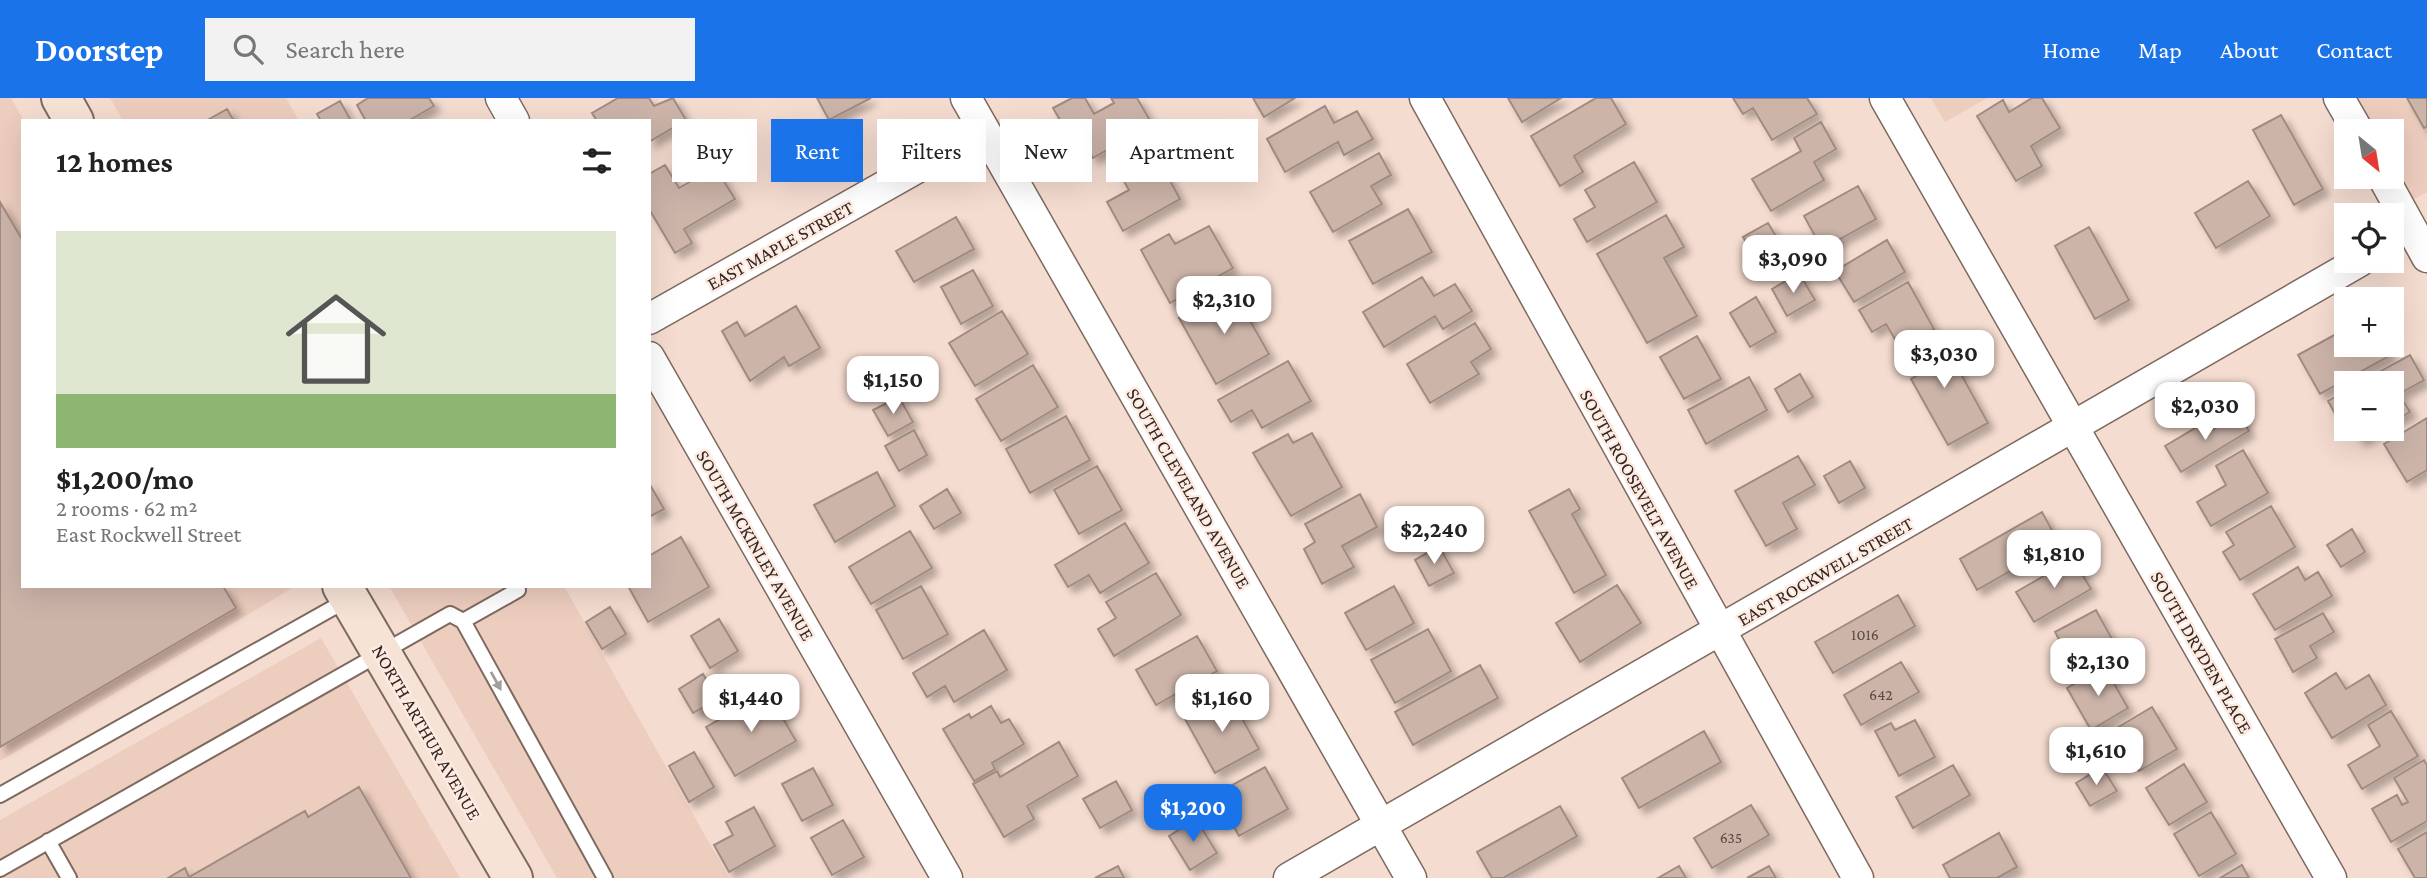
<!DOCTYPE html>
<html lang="en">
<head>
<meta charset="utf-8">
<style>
  :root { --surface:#fff; --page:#f2f2f2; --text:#222; --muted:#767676; --accent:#1a73e8 }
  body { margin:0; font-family:"Crimson Pro",serif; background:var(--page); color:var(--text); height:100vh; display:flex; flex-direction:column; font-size:26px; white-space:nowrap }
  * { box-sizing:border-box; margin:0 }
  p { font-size:23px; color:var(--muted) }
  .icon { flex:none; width:38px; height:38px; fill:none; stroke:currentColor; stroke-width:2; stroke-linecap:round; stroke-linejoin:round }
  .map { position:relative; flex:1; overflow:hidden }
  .panel { position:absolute; left:21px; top:21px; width:630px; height:469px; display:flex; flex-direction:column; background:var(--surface); border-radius:0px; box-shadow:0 7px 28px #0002 }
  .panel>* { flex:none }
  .guide { position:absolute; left:672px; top:21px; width:665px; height:63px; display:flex; gap:14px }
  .needle { width:46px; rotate:150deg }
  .controls { position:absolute; left:2334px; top:21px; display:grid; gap:14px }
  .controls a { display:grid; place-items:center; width:70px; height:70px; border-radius:0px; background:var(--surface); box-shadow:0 7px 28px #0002; font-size:35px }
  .price { position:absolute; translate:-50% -60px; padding:0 16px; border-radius:14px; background:#fff; color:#222; font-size:23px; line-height:46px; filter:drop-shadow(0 2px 4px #0008) }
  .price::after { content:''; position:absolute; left:50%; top:42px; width:21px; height:16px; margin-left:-10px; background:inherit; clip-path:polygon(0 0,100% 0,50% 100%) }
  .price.active { background:var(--accent); color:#fff }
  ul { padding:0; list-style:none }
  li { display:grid; align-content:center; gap:14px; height:371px; padding:0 35px }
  li span { display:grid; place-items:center; height:217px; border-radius:0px; color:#555 }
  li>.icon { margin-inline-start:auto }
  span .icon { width:126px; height:126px; fill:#fffc; stroke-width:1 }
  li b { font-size:30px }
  h2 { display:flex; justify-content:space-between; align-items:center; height:84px; padding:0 35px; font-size:30px }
  .pill { padding:0 24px; border-radius:0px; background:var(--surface); box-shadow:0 7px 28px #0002; font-size:24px; line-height:63px }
  .pill.active { background:var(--accent); color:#fff }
  header { display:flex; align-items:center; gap:42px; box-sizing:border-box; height:98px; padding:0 35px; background:var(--accent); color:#fff }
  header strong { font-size:33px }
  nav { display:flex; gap:38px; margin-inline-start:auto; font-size:24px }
  .search { width:490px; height:63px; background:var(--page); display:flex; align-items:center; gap:18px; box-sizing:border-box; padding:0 24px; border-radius:0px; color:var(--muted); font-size:26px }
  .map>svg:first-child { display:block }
  .built { fill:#edcdbe }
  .building { fill:#ccb4a9; stroke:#a18b80; stroke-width:2; filter:url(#shadow) }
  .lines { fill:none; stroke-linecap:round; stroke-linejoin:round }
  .lane-casing { stroke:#7e695f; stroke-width:18 }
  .street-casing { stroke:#7e695f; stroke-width:33 }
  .secondary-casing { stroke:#7e695f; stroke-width:42 }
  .lane { stroke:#fff; stroke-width:14 }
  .street { stroke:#fff; stroke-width:30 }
  .secondary { stroke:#f7e3d6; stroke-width:38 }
  .oneway { fill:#a29e9c }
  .labels { text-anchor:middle; stroke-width:5; stroke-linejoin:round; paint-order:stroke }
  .number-label { font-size:16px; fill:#584b45 }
  .street-label { font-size:19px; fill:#312824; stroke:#feeae1 }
</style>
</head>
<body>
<header>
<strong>Doorstep</strong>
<div class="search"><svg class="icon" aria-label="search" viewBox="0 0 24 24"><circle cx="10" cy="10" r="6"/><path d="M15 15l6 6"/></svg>Search here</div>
<nav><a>Home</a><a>Map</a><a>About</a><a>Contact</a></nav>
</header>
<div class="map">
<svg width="2427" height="780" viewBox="0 0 2427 780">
  <defs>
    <filter id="shadow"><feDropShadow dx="6" dy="6" stdDeviation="3.5" flood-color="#0004"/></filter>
  </defs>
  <rect width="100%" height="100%" fill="#f5dcd0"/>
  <!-- built -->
  <path class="built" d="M 0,0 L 11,0 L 24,23 L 23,488 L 294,489 L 0,663 Z
    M 110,0 L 286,0 L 299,23 L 123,23 Z
    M 1931,0 L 1987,0 L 1945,24 Z
    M 2354,0 L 2424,0 L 2427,6 L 2427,94 L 2414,101 L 2392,65 L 2392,33 L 2374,33 Z
    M 389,488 L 564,488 L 729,780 L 557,780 Z
    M 321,540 L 460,780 L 0,780 L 0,722 Z"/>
  <!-- building -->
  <path class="building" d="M 368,0 L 429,0 L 434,8 L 408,23 L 366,23 L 357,7 Z
    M 618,0 L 649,0 L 654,8 L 673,0 L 686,22 L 649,44 L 649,23 L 597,23 L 592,15 Z
    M 817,0 L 871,0 L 829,22 Z
    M 1072,0 L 1085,0 L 1094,16 L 1114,5 L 1111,0 L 1137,0 L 1152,26 L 1093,60 L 1076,31 L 1068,36 L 1053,10 Z
    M 1253,0 L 1295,0 L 1264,19 Z
    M 1508,0 L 1561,0 L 1522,24 Z
    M 1596,0 L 1611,0 L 1626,26 L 1574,58 L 1583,74 L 1560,88 L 1531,38 Z
    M 1733,0 L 1807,0 L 1817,16 L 1772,42 L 1753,10 L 1743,16 Z
    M 2032,0 L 2042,0 L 2060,30 L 2031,48 L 2042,68 L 2016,83 L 1977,18 L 2003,2 L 2009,14 Z
    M 2407,0 L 2427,0 L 2427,28 L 2424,30 Z
    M 340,3 L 351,23 L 321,23 L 317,16 Z
    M 1325,8 L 1334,25 L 1357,13 L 1373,41 L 1344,57 L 1338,44 L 1285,74 L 1267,41 Z
    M 227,11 L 234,23 L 206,23 Z
    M 2281,17 L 2323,91 L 2294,107 L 2253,32 Z
    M 1821,24 L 1836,51 L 1814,64 L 1824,82 L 1771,113 L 1752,81 L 1801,53 L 1794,40 Z
    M 1148,42 L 1180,101 L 1123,133 L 1107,104 L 1129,92 L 1112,62 Z
    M 1379,55 L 1391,77 L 1371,88 L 1382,106 L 1333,134 L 1310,94 Z
    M 1634,64 L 1657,104 L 1587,144 L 1574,121 L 1595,109 L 1585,92 Z
    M 665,67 L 679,90 L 715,69 L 735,101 L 684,131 L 692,145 L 675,155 L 649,111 L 649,76 Z
    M 2248,83 L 2270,118 L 2216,150 L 2195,115 Z
    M 1858,88 L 1876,121 L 1822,151 L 1804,118 Z
    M 0,104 L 23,143 L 23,488 L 223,488 L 236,510 L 0,649 Z
    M 1408,111 L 1432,154 L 1373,186 L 1349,143 Z
    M 1666,117 L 1684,149 L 1664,160 L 1697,218 L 1647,245 L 1597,156 Z
    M 956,119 L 974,151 L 914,184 L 896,153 Z
    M 1768,125 L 1777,140 L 1752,155 L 1743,139 Z
    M 1209,128 L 1233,170 L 1170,205 L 1141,152 L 1169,136 L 1175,146 Z
    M 2089,129 L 2129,202 L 2095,221 L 2055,148 Z
    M 1887,142 L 1905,174 L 1854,204 L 1835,173 Z
    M 973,172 L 993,208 L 961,226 L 941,189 Z
    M 1799,175 L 1815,202 L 1787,218 L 1772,191 Z
    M 1422,179 L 1434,198 L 1455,186 L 1472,213 L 1443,231 L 1435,218 L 1384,249 L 1363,214 Z
    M 1908,184 L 1934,231 L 1900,250 L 1886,226 L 1872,234 L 1859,212 Z
    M 1232,191 L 1269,256 L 1216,286 L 1179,220 Z
    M 1756,199 L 1776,234 L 1750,249 L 1730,215 Z
    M 796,208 L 820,250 L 789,268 L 784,259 L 750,283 L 722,233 L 737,224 L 745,238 Z
    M 1002,213 L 1028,256 L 975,288 L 949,245 Z
    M 1475,225 L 1491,251 L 1471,264 L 1479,276 L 1430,305 L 1407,266 Z
    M 2347,230 L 2347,247 L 2385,247 L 2391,257 L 2320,296 L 2298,257 Z
    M 1939,236 L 1988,325 L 1948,347 L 1911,281 L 1916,278 L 1903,256 Z
    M 1697,238 L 1721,281 L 1684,301 L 1660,259 Z
    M 2410,257 L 2424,282 L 2399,296 L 2410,314 L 2392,324 L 2392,285 L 2359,285 Z
    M 1288,263 L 1311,303 L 1262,330 L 1252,312 L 1231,324 L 1218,302 Z
    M 1033,267 L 1058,309 L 1001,343 L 976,301 Z
    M 1800,276 L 1813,299 L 1788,314 L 1775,291 Z
    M 1749,279 L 1767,312 L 1706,346 L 1688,312 Z
    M 2347,292 L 2347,319 L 2338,321 L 2328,303 Z
    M 899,299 L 913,324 L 888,338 L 873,312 Z
    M 2239,316 L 2249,333 L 2181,374 L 2165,348 L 2207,323 L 2212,332 Z
    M 1066,318 L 1090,362 L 1030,395 L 1006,351 Z
    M 2427,320 L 2427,372 L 2407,384 L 2384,346 Z
    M 2353,331 L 2380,331 L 2360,342 Z
    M 914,332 L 927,357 L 899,373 L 885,348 Z
    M 1312,335 L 1342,389 L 1291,418 L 1253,355 L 1288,336 L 1293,345 Z
    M 2243,352 L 2268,395 L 2211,428 L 2197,404 L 2226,387 L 2216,368 Z
    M 1798,358 L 1815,387 L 1783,405 L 1797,431 L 1766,448 L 1735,393 Z
    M 1850,363 L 1865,390 L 1839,405 L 1824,378 Z
    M 1097,368 L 1122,412 L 1079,436 L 1054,392 Z
    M 877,374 L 895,408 L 835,444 L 814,407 Z
    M 649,385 L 664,411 L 649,419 Z
    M 947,391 L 961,415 L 934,431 L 920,408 Z
    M 1569,391 L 1580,411 L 1572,416 L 1606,477 L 1574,495 L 1529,413 Z
    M 1360,396 L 1377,429 L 1342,448 L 1354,469 L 1322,486 L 1304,451 L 1315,444 L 1305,426 Z
    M 2271,408 L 2295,449 L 2240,482 L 2223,454 L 2234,447 L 2226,434 Z
    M 2042,414 L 2059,445 L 1977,492 L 1960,461 Z
    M 1125,425 L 1149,465 L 1100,495 L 1089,477 L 1068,489 L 1055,467 Z
    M 2352,431 L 2365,454 L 2341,469 L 2327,447 Z
    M 910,433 L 932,470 L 871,506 L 849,469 Z
    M 681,439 L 709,489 L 648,524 L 628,488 L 649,488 L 649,458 Z
    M 1439,448 L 1454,475 L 1429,488 L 1415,462 Z
    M 2073,461 L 2091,491 L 2034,524 L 2016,494 Z
    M 2298,469 L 2305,482 L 2318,474 L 2332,498 L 2275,532 L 2253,496 Z
    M 1156,475 L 1181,517 L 1114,558 L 1098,531 L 1116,520 L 1106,504 Z
    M 1617,487 L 1641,525 L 1580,564 L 1556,525 Z
    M 921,488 L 948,536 L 903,561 L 876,512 Z
    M 1394,488 L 1414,525 L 1366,552 L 1345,515 Z
    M 1898,497 L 1915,528 L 1833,575 L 1815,544 Z
    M 610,509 L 626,536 L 602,551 L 586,524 Z
    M 2096,512 L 2118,552 L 2077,575 L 2055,534 Z
    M 2323,515 L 2334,534 L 2310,548 L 2317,560 L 2293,574 L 2275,541 Z
    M 719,521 L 738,553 L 710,570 L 691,538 Z
    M 1428,531 L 1451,573 L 1395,605 L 1371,562 Z
    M 984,532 L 1007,572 L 954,604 L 945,588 L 927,599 L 913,575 Z
    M 1197,538 L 1217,573 L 1156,607 L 1136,572 Z
    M 1901,564 L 1919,594 L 1861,627 L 1844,597 Z
    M 1480,567 L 1498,600 L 1413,647 L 1395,614 Z
    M 2104,568 L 2128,610 L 2091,632 L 2067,590 Z
    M 2336,575 L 2346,591 L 2369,577 L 2386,607 L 2332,640 L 2305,595 Z
    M 703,576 L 718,601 L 693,615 L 679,591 Z
    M 768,594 L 796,643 L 735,678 L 706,629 Z
    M 1229,597 L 1259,651 L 1215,675 L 1185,621 Z
    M 991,608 L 1001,625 L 1009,621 L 1024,646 L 992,665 L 995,671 L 974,683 L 943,631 L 969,616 L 971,620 Z
    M 2152,609 L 2177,651 L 2139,673 L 2115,631 Z
    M 2391,613 L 2418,658 L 2362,691 L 2348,667 L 2380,648 L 2368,627 Z
    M 1915,622 L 1935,659 L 1899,678 L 1875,633 L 1891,625 L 1895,632 Z
    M 1704,633 L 1721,664 L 1639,710 L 1622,680 Z
    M 1059,644 L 1078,678 L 1027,708 L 1034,721 L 1004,739 L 973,686 L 997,673 L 1000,679 Z
    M 694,654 L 714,689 L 689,704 L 669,668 Z
    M 2424,662 L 2427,667 L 2427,723 L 2391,744 L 2372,711 L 2397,697 L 2402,707 L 2408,704 L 2394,680 Z
    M 2184,666 L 2207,704 L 2169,727 L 2146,690 Z
    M 1953,667 L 1970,697 L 1913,730 L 1896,699 Z
    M 1265,669 L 1288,711 L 1239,738 L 1216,696 Z
    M 2102,669 L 2117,693 L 2090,708 L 2076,685 Z
    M 813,670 L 833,707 L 802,723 L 782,686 Z
    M 1116,683 L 1132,712 L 1100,730 L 1083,701 Z
    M 359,689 L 411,780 L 168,780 L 185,770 L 189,779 L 305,713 L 308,719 Z
    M 1751,707 L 1769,737 L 1712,770 L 1694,740 Z
    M 1560,708 L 1577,738 L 1503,780 L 1492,780 L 1477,754 Z
    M 754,709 L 775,748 L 729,774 L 714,747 L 733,737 L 726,724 Z
    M 2211,714 L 2236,756 L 2199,778 L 2174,736 Z
    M 1196,721 L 1217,755 L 1190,772 L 1169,738 Z
    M 843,722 L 864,759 L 832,777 L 811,740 Z
    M 2427,734 L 2427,780 L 2415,780 L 2398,751 Z
    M 1999,735 L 2017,769 L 1997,780 L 1950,780 L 1943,767 Z
    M 2242,767 L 2249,780 L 2220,780 Z
    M 1118,768 L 1124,780 L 1095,780 Z
    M 1679,768 L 1686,780 L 1658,780 Z
    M 1769,768 L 1776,780 L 1747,780 Z"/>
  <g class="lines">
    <defs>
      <path id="lane" d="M 463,523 L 518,492
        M 0,697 L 347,502
        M 48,743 L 69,780
        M 0,771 L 450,516 L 463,523 L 605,780"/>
      <path id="street" d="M 501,0 L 514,23
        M 966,0 L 1411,780
        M 1425,0 L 1858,780
        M 1885,0 L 2331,780
        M 2339,0 L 2358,33
        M 2383,79 L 2427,159
        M 649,221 L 984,32
        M 649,259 L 947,780
        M 1289,780 L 2360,163"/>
      <path id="secondary" d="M 61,0 L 74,23
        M 342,488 L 513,780"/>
    </defs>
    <!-- lane casing -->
    <use href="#lane" class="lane-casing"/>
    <!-- street casing -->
    <use href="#street" class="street-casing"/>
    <!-- secondary casing -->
    <use href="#secondary" class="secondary-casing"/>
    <!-- lane -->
    <use href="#lane" class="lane"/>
    <!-- street -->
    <use href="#street" class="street"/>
    <!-- secondary -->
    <use href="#secondary" class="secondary"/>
  </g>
  <!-- one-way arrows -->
  <defs><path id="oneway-solid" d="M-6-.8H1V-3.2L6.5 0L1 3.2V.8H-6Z" transform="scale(1.75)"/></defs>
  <use class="oneway" href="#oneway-solid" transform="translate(496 583) rotate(61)"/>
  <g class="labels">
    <!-- number labels -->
    <g class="number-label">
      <text x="1865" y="542">1016</text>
      <text x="1881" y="602">642</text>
      <text x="1731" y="745">635</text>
    </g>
    <!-- street labels -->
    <g class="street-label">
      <text transform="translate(780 147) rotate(-29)" y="7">EAST MAPLE STREET</text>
      <text transform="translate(1189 390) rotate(60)" y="7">SOUTH CLEVELAND AVENUE</text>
      <text transform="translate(1640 391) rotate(61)" y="7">SOUTH ROOSEVELT AVENUE</text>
      <text transform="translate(756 447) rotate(60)" y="7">SOUTH MCKINLEY AVENUE</text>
      <text transform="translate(1825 473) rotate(-30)" y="7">EAST ROCKWELL STREET</text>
      <text transform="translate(2202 554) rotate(60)" y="7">SOUTH DRYDEN PLACE</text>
      <text transform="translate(427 634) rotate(60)" y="7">NORTH ARTHUR AVENUE</text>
    </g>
  </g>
</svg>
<div class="controls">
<a><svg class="needle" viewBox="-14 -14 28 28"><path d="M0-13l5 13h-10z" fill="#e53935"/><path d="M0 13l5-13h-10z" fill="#767676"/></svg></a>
<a><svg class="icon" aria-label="locate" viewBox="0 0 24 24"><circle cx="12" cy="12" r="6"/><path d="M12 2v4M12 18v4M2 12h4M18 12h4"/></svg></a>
<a>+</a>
<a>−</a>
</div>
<b class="price" style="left:1793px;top:197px">$3,090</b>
<b class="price" style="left:1224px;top:238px">$2,310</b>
<b class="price" style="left:1944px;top:292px">$3,030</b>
<b class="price" style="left:893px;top:318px">$1,150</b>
<b class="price" style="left:2205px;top:344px">$2,030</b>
<b class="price" style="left:1434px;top:468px">$2,240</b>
<b class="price" style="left:2054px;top:492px">$1,810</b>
<b class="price" style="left:2098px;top:600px">$2,130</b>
<b class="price" style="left:751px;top:636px">$1,440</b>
<b class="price" style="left:1222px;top:636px">$1,160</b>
<b class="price" style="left:2096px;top:689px">$1,610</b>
<b class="price active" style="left:1193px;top:746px">$1,200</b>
<div class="guide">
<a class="pill">Buy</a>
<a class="pill active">Rent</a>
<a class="pill">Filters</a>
<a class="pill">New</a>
<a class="pill">Apartment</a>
</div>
<section class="panel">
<h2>12 homes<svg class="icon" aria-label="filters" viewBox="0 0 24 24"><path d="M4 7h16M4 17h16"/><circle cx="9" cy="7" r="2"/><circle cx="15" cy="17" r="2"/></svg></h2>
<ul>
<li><span style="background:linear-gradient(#dfe7d0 75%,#8fb573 0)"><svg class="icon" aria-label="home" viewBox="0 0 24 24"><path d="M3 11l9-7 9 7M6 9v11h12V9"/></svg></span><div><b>$1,200/mo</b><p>2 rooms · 62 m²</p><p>East Rockwell Street</p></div></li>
</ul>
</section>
</div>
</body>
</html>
